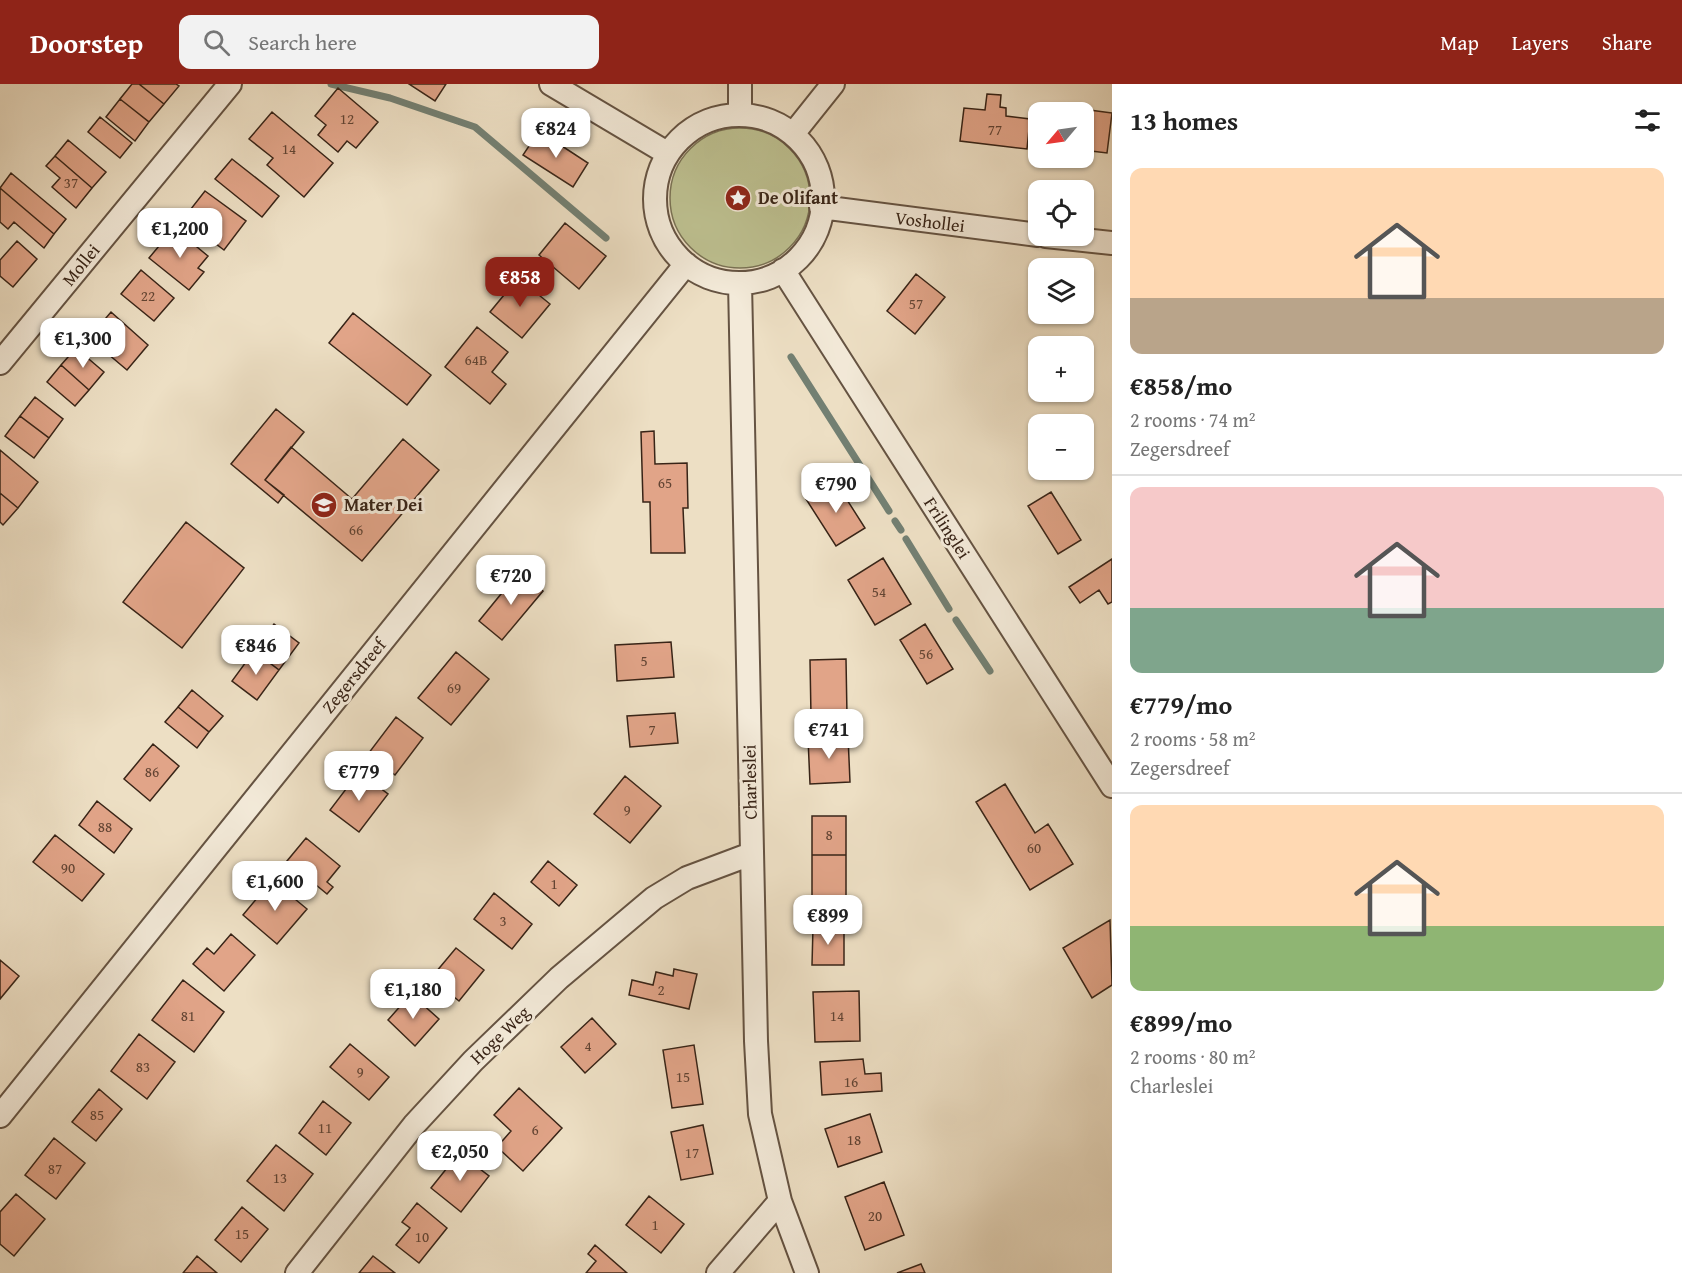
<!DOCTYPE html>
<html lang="en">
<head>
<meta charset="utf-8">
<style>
  :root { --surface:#fff; --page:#f2f2f2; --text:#222; --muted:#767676; --line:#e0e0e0; --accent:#8f2418 }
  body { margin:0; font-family:"Gentium Book Plus",serif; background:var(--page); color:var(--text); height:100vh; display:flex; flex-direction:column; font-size:22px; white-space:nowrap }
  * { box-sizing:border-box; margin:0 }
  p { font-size:20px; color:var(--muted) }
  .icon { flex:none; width:33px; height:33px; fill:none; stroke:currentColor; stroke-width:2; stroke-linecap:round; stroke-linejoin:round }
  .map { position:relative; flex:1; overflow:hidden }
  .panel { display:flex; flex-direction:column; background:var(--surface); width:570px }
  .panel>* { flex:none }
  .needle { width:39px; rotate:241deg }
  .tools { position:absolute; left:1028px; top:18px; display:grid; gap:12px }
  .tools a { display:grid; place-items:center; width:66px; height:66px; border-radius:12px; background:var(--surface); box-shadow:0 2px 4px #0004; font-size:30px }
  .price { position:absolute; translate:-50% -51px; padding:0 14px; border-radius:12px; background:#fff; color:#222; font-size:20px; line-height:39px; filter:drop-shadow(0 2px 3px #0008) }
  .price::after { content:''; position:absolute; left:50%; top:36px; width:18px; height:14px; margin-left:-9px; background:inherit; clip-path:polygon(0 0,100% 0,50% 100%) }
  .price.active { background:var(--accent); color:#fff }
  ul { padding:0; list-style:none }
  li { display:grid; align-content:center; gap:12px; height:318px; padding:0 18px }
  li+li { border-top:2px solid var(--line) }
  li span { display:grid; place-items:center; height:186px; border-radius:12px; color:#555 }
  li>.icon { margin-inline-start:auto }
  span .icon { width:108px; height:108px; fill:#fffc; stroke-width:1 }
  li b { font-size:26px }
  h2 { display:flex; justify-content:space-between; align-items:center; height:72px; padding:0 18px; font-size:26px }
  header { display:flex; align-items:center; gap:36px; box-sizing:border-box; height:84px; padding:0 30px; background:var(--accent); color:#fff }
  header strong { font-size:28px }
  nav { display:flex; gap:33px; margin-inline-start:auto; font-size:21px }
  .search { width:420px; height:54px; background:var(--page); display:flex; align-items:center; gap:15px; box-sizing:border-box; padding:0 21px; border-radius:12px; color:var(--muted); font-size:22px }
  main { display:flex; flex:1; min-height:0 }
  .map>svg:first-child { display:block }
  .green { fill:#bdc090; stroke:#7a7254; stroke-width:1.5 }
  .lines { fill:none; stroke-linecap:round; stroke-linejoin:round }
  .stream { stroke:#738073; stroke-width:7 }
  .building { fill:#e1a488; stroke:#382417; stroke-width:1.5 }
  .minor-casing { stroke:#655342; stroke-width:26 }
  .minor { stroke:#f3ead9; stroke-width:22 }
  .labels { text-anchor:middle; stroke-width:6; stroke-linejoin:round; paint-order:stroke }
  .number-label { font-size:15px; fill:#624433 }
  .poi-label { font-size:18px; font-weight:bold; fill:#382417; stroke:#f3ead9; text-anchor:start }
  .street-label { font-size:18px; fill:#382417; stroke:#f3ead9 }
</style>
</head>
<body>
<header>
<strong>Doorstep</strong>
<div class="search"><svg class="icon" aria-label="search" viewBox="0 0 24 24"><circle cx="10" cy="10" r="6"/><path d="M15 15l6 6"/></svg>Search here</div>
<nav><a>Map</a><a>Layers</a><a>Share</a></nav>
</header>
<main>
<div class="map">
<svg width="1112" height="1189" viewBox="0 0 1112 1189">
  <rect width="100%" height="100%" fill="#eddfc4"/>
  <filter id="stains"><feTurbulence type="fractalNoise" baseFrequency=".00333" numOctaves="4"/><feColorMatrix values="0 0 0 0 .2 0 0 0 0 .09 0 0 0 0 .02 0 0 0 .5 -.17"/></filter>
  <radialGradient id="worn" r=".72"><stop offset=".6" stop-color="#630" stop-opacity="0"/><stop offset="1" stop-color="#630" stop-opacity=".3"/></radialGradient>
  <!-- green -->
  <path class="green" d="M670 114a70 70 0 1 1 140 0a70 70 0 1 1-140 0Z"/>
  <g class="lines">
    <!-- stream -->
    <path class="stream" d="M 331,0 L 390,14 L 475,43 L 606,154
      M 791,273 L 889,427
      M 895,437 L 901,446
      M 906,455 L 949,525
      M 956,536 L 990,587"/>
  </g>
  <!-- building -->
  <path class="building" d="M 132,0 L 139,0 L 164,20 L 149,38 L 120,15 Z
    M 139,0 L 176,0 L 179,2 L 164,20 Z
    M 409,0 L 446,0 L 435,17 Z
    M 338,4 L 378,38 L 356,64 L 347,57 L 338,68 L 318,51 L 326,41 L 315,32 Z
    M 987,10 L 1001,11 L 1000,23 L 1006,24 L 1006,32 L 1030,35 L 1027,65 L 960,57 L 964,24 L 985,26 Z
    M 120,15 L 149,38 L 135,57 L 106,33 Z
    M 1067,23 L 1112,29 L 1107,69 L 1083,66 L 1083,28 L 1066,28 Z
    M 272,28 L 333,79 L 304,113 L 267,81 L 273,74 L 249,55 Z
    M 100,33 L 132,59 L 120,74 L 88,48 Z
    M 539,47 L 588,79 L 573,103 L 523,71 Z
    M 68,56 L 106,88 L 92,104 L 55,72 Z
    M 55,72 L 92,104 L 76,124 L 52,103 L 60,94 L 46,82 Z
    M 232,75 L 279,112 L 262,133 L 215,95 Z
    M 11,89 L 66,135 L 54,150 L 0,104 Z
    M 0,104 L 54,150 L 44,164 L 14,138 L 8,145 L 0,138 Z
    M 205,107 L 246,137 L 224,166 L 183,135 Z
    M 565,139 L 606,172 L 579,205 L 539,171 Z
    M 174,144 L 208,172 L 198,184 L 204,188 L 189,206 L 149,174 Z
    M 17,157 L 37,175 L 13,203 L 0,192 L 0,176 Z
    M 141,186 L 174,214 L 154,237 L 121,210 Z
    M 916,190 L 945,213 L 915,250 L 887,227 Z
    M 518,194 L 550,220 L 522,254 L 490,228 Z
    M 111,228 L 148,261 L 127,286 L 89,254 Z
    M 353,229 L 431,291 L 407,321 L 329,259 Z
    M 477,243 L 508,268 L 492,288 L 506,300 L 490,320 L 445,283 Z
    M 76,264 L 104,288 L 89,306 L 61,281 Z
    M 61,281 L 89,306 L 75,322 L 47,298 Z
    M 35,313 L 63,335 L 49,354 L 20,332 Z
    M 276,325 L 304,348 L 265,396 L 284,411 L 278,419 L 231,380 Z
    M 20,332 L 49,354 L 34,374 L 5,352 Z
    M 654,347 L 655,380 L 687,379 L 688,424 L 683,424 L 685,469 L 651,469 L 650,418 L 643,418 L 641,348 Z
    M 403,355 L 439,386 L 362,477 L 265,396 L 291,363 L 352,415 Z
    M 0,366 L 38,398 L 18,424 L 0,409 Z
    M 835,397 L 865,444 L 836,462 L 806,415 Z
    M 1051,408 L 1081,456 L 1058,470 L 1028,422 Z
    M 0,409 L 18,424 L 3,441 L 0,438 Z
    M 186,438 L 244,484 L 182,564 L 123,518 Z
    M 883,474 L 911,520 L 875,541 L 848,496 Z
    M 1112,475 L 1112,518 L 1108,520 L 1099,506 L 1080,519 L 1069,503 Z
    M 519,488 L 543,507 L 502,556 L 479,537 Z
    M 274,540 L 299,559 L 279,586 L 254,567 Z
    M 925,540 L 953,585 L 927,600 L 900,556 Z
    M 671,558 L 674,593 L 617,597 L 615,561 Z
    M 254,567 L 279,586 L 257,616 L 232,597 Z
    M 456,568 L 489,595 L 451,641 L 418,614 Z
    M 846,575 L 847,632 L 811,632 L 810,576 Z
    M 192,606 L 223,632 L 209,648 L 178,623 Z
    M 178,623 L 209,648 L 197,664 L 165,638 Z
    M 675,629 L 678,659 L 630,663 L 627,632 Z
    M 396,633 L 423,654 L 395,691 L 368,670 Z
    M 848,652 L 850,698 L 810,700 L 808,654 Z
    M 153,660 L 179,682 L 150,717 L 124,695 Z
    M 359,688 L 388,710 L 359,748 L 330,726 Z
    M 625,692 L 661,722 L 630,759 L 594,730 Z
    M 1005,700 L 1035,749 L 1048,740 L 1073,780 L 1030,806 L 976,718 Z
    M 97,717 L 132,745 L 114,769 L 79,741 Z
    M 812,732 L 846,732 L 846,771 L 812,771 Z
    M 55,751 L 104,790 L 82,817 L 33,778 Z
    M 306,754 L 340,782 L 327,798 L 333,803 L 327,810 L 287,777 Z
    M 812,771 L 846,771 L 846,821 L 812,821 Z
    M 548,777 L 577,801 L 559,822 L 531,798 Z
    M 272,796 L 307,825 L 277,860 L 243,831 Z
    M 494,809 L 532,840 L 512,865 L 474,835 Z
    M 1110,836 L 1112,901 L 1092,914 L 1063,864 Z
    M 813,843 L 844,843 L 844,881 L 812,881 Z
    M 231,850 L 255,871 L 224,907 L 193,880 L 207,864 L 214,870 Z
    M 456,864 L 484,886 L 459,917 L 431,894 Z
    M 0,876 L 19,892 L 0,915 Z
    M 674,885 L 697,890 L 689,925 L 629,911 L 632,896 L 653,901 L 656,888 L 673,892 Z
    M 183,896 L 224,928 L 194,968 L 152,936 Z
    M 859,907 L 860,957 L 815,958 L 813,908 Z
    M 411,910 L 439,935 L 415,962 L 388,936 Z
    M 592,934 L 616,960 L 585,989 L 561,963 Z
    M 139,950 L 175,978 L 147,1015 L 111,987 Z
    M 350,960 L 389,993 L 369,1016 L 330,983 Z
    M 694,961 L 703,1020 L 672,1024 L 663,966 Z
    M 863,975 L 865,990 L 881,989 L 882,1007 L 822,1011 L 820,978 Z
    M 519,1004 L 562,1044 L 523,1087 L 497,1063 L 511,1047 L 494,1031 Z
    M 99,1005 L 122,1025 L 96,1057 L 72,1038 Z
    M 323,1017 L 351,1039 L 326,1071 L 299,1049 Z
    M 870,1030 L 882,1068 L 838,1083 L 825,1045 Z
    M 703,1041 L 713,1090 L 681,1096 L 671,1048 Z
    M 54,1054 L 85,1079 L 56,1115 L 25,1091 Z
    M 276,1061 L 313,1090 L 284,1127 L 247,1097 Z
    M 459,1069 L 489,1092 L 461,1128 L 431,1104 Z
    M 884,1098 L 904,1151 L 865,1166 L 845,1113 Z
    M 16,1110 L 45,1135 L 14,1172 L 0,1160 L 0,1128 Z
    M 649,1112 L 684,1140 L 661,1169 L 626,1141 Z
    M 417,1119 L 447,1144 L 419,1179 L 396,1161 L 410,1144 L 402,1138 Z
    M 242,1123 L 268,1145 L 241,1178 L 215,1156 Z
    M 595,1161 L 627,1189 L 586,1189 L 596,1177 L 588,1170 Z
    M 197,1172 L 217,1189 L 183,1189 Z
    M 373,1172 L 395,1189 L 359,1189 Z
    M 921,1180 L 925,1189 L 897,1189 Z"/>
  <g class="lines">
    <defs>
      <path id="minor" d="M 551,0 L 667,69
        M 740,30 L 740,0
        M655 115a84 84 0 1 1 168 0a84 84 0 1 1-168 0Z
        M 793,50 L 833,0
        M 821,123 L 1038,151
        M 1046,152 L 1112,159
        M 783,186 L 1112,702
        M 740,199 L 756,957 L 760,1030 L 780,1117 L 807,1189
        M 0,279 L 230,0
        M 0,1032 L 686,180
        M 297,1189 L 414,1041 L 473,977 L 559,894 L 654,814 L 687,794 L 751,770
        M 718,1189 L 780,1117"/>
    </defs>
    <!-- minor casing -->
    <use href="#minor" class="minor-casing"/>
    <!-- minor -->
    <use href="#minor" class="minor"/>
  </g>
  <!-- icons -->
  <defs>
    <symbol id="sight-disc" viewBox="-11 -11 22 22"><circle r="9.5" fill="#8f2418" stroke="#f3ead9"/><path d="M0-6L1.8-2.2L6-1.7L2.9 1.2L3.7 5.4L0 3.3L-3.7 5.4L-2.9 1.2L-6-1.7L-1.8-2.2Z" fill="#fff"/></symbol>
    <symbol id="school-disc" viewBox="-11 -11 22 22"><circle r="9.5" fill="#8f2418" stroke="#f3ead9"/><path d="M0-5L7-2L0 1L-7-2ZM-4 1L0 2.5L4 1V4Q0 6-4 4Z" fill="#fff"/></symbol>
  </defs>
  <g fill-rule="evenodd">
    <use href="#sight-disc" x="723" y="99" width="30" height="30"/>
    <use href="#school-disc" x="309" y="406" width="30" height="30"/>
  </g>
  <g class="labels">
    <!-- number labels -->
    <g class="number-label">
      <text x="347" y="40">12</text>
      <text x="995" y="51">77</text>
      <text x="289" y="70">14</text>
      <text x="71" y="104">37</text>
      <text x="148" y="217">22</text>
      <text x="916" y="225">57</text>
      <text x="476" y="281">64B</text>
      <text x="665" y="404">65</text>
      <text x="356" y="451">66</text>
      <text x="879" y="513">54</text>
      <text x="926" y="575">56</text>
      <text x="644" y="582">5</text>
      <text x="454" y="609">69</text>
      <text x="652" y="651">7</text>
      <text x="152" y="693">86</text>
      <text x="627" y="731">9</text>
      <text x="105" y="748">88</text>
      <text x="829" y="756">8</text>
      <text x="1034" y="769">60</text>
      <text x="68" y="789">90</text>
      <text x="554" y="805">1</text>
      <text x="503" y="842">3</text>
      <text x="661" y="911">2</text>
      <text x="188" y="937">81</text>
      <text x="837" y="937">14</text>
      <text x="588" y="967">4</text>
      <text x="143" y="988">83</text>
      <text x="360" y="993">9</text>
      <text x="683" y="998">15</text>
      <text x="851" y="1003">16</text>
      <text x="97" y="1036">85</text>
      <text x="325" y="1049">11</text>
      <text x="535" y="1051">6</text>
      <text x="854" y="1061">18</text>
      <text x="692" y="1074">17</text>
      <text x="55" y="1090">87</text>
      <text x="280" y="1099">13</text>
      <text x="875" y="1137">20</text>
      <text x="655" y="1146">1</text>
      <text x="242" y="1155">15</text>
      <text x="422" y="1158">10</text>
    </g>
    <!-- poi labels -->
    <g class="poi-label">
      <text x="758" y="120">De Olifant</text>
      <text x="344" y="427">Mater Dei</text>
    </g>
    <!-- street labels -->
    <g class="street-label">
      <text transform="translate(930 138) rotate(7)" y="6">Voshollei</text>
      <text transform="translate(81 181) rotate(-51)" y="6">Mollei</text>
      <text transform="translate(947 444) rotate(57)" y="6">Frilinglei</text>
      <text transform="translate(354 592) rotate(-51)" y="6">Zegersdreef</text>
      <text transform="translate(750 698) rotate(-91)" y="6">Charleslei</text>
      <text transform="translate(500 951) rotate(-44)" y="6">Hoge Weg</text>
    </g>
  </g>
  <rect width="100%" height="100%" filter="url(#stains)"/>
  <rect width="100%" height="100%" fill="url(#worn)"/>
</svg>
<div class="tools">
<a><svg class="needle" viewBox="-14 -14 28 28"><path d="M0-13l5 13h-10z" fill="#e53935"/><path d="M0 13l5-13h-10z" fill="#767676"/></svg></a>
<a><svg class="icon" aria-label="locate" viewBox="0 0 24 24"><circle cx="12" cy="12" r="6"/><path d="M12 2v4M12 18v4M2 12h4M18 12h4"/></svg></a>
<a><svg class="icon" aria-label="layers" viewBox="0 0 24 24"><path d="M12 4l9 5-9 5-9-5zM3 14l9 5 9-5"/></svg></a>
<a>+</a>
<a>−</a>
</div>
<b class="price" style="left:556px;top:75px">€824</b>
<b class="price" style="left:180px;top:175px">€1,200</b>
<b class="price active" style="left:520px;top:224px">€858</b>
<b class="price" style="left:83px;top:285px">€1,300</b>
<b class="price" style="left:836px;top:430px">€790</b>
<b class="price" style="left:511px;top:522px">€720</b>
<b class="price" style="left:256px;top:592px">€846</b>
<b class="price" style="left:829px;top:676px">€741</b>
<b class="price" style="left:359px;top:718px">€779</b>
<b class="price" style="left:275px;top:828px">€1,600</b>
<b class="price" style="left:828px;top:862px">€899</b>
<b class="price" style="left:413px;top:936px">€1,180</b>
<b class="price" style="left:460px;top:1098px">€2,050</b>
</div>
<section class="panel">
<h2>13 homes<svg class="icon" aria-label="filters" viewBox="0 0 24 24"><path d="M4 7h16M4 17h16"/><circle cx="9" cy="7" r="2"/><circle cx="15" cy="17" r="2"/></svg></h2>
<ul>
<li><span style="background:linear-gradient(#ffd9b3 70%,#b9a48a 0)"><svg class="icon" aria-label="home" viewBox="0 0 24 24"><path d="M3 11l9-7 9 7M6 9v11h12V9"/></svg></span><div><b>€858/mo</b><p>2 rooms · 74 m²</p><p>Zegersdreef</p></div></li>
<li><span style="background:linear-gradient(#f6c9c9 65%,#7fa58c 0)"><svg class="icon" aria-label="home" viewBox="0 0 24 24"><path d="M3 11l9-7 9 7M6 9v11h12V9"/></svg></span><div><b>€779/mo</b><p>2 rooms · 58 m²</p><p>Zegersdreef</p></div></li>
<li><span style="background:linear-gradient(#ffd9b3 65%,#8fb573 0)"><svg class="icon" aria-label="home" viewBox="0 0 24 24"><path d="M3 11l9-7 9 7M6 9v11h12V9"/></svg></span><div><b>€899/mo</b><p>2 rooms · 80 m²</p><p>Charleslei</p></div></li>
</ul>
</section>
</main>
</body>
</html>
